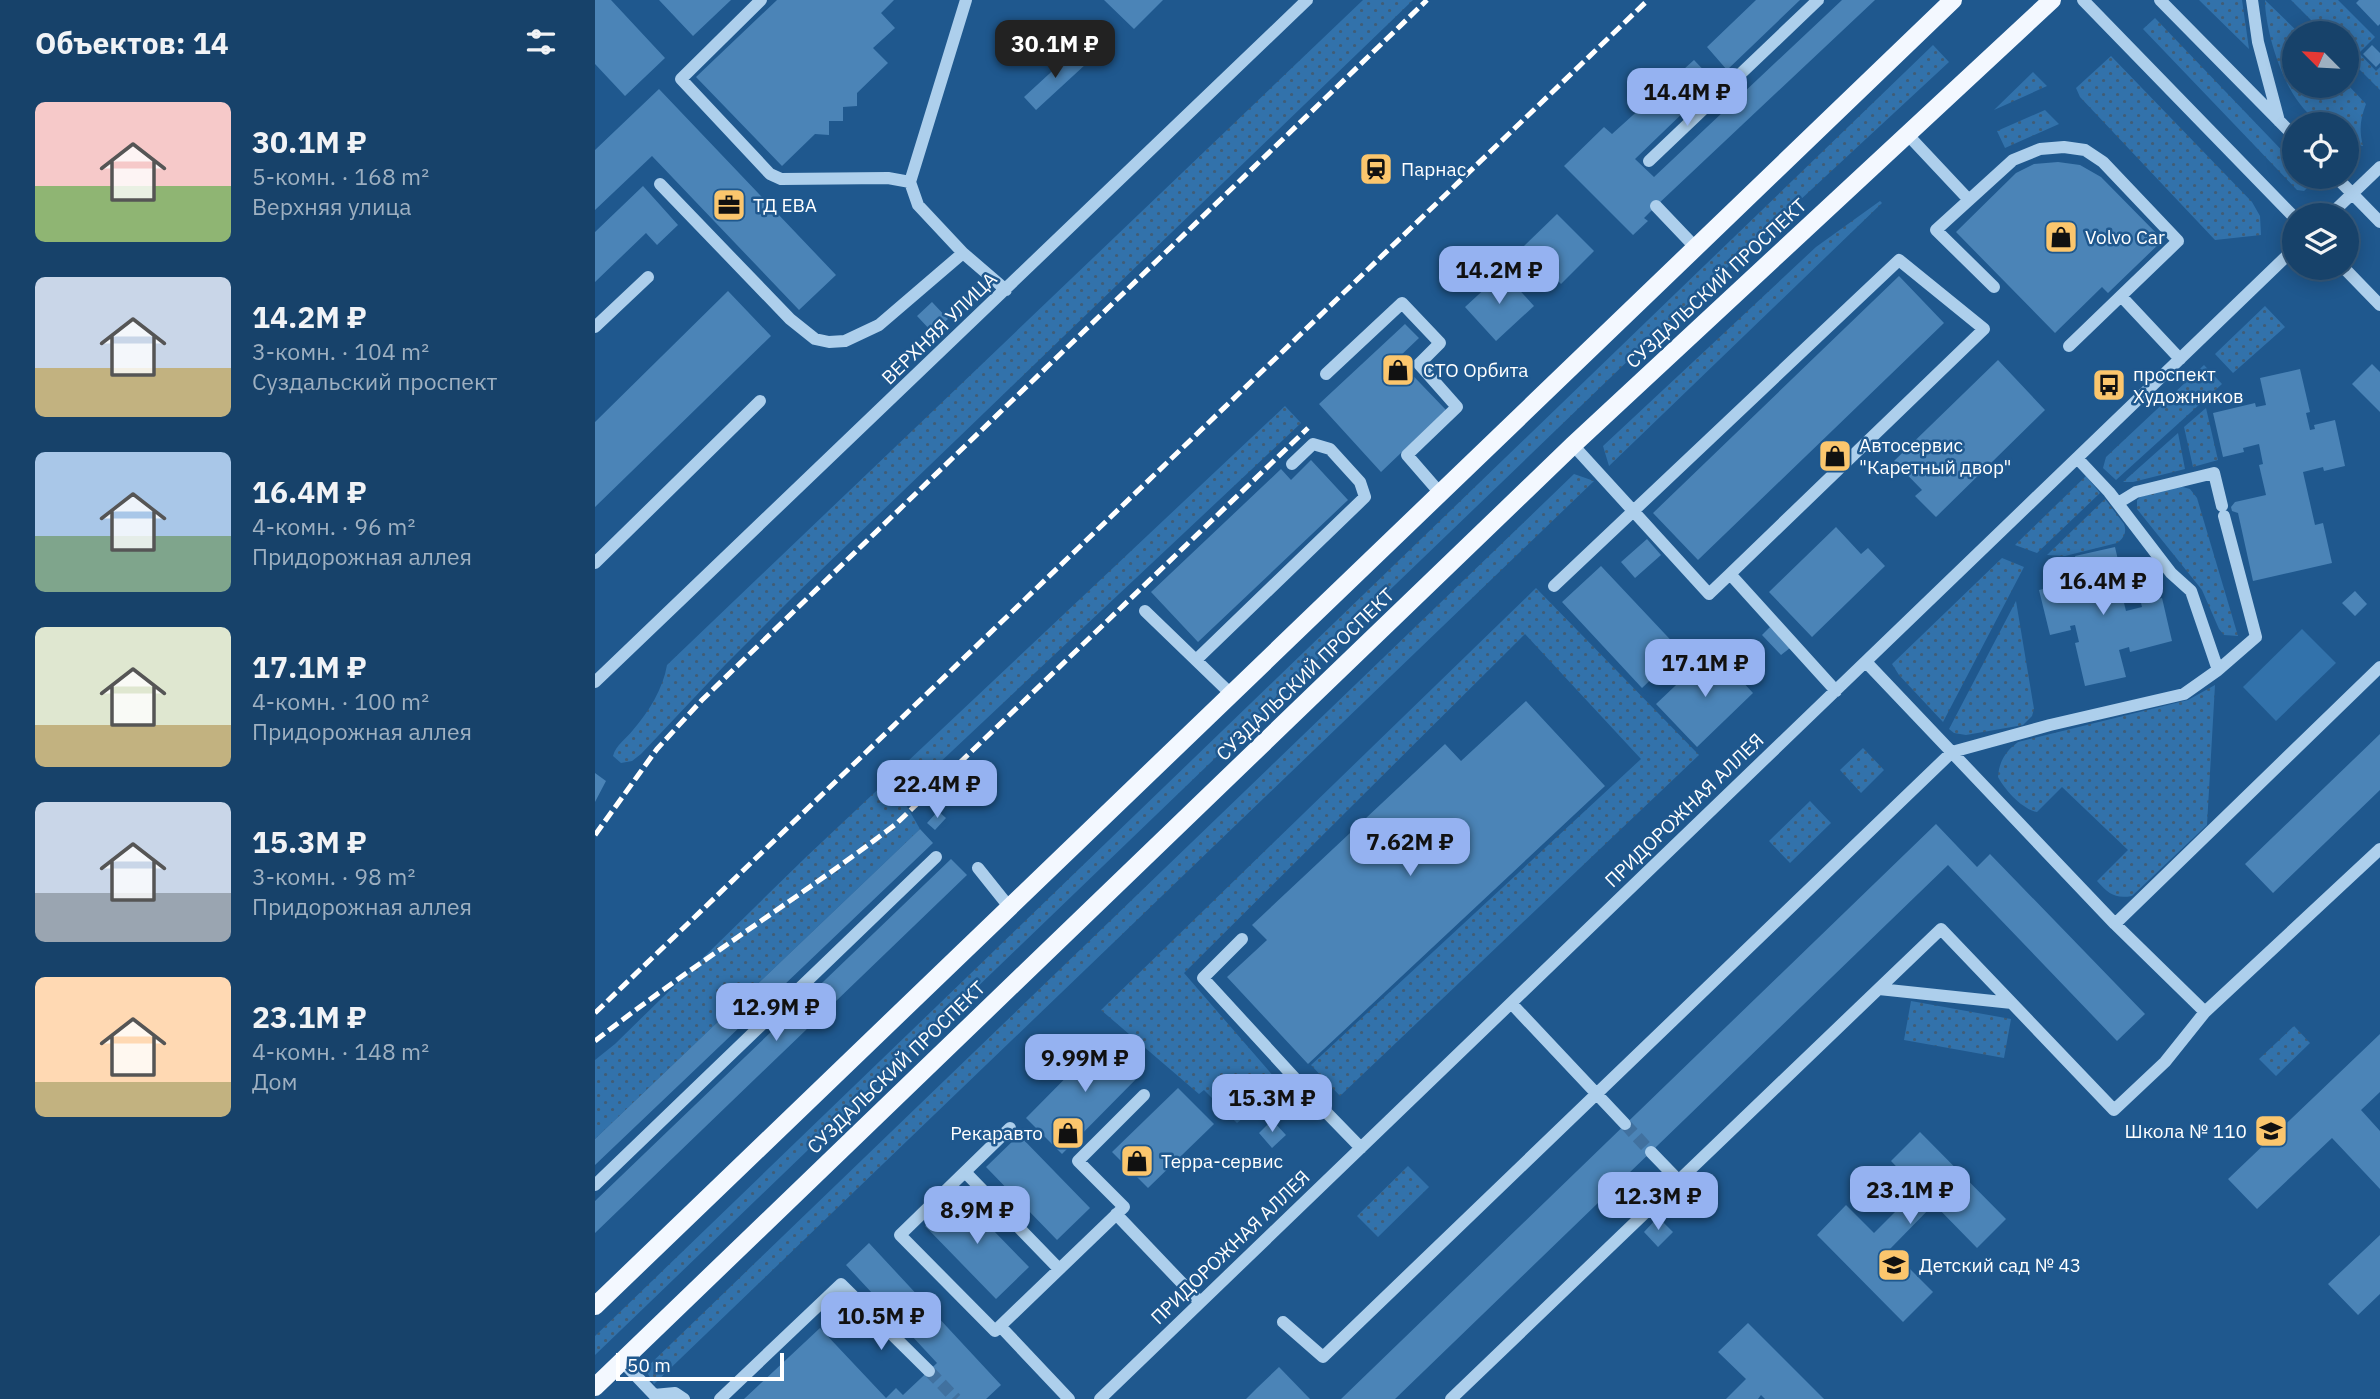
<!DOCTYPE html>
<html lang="ru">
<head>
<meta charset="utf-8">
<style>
  :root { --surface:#17426a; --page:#244d72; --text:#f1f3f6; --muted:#9eb0c1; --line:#365b7e; --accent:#95b2f1 }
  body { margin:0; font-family:"IBM Plex Sans",sans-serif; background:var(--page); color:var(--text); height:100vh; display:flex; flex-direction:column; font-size:26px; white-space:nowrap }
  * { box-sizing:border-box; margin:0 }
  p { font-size:23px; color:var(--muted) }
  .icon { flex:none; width:38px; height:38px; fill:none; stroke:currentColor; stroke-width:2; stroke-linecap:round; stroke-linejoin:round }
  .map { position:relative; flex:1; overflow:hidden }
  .panel { display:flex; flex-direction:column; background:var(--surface); width:595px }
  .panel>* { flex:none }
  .needle { width:46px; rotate:294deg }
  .buttons { position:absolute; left:1687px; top:21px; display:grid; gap:14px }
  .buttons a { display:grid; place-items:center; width:77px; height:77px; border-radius:50%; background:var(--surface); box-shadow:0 4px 18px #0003,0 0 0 2px var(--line); font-size:35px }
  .scale { position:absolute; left:21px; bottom:18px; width:168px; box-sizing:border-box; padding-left:7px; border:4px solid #fff; border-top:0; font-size:19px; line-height:24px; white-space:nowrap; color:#fff; -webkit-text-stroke:5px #1f588e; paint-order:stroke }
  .price { position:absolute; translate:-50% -60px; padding:0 16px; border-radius:14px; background:var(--accent); color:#111; font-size:23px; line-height:46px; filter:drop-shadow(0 2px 4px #0008) }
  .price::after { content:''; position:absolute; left:50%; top:42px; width:21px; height:16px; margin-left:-10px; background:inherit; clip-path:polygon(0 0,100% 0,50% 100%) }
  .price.on { background:#222; color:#fff }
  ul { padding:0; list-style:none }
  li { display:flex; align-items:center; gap:21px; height:175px; padding:0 35px }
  li span { display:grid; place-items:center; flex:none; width:196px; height:140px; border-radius:10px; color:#555 }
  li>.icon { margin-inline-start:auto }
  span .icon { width:84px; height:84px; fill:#fffc; stroke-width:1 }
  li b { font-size:30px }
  h2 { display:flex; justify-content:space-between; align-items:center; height:84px; padding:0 35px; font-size:30px }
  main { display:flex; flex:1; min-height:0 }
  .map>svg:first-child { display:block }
  .green { fill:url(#green-dots) }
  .pitch { fill:#3272ab }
  .building { fill:#4b84b7 }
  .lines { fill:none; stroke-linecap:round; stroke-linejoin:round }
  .minor-tunnel { stroke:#41719f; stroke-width:12; stroke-dasharray:12 6; stroke-linecap:butt }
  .minor { stroke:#adcfec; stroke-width:12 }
  .major { stroke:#f3f8ff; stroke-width:18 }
  .rail { stroke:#fff; stroke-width:5; stroke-dasharray:12 5; stroke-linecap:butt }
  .labels { text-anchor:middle; stroke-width:5; stroke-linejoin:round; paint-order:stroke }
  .poi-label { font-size:19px; fill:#fff; stroke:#1f588e; text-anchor:start }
  .street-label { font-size:19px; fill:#fff; stroke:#1f588e }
</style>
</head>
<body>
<main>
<section class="panel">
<h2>Объектов: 14<svg class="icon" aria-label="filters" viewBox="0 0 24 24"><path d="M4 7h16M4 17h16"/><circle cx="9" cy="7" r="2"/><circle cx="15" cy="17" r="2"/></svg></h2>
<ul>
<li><span style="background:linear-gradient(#f6c9c9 60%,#8fb573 0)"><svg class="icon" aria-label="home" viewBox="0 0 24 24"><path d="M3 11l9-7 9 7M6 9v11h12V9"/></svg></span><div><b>30.1M ₽</b><p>5-комн. · 168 m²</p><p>Верхняя улица</p></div></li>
<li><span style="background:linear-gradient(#c9d6e8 65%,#c2b280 0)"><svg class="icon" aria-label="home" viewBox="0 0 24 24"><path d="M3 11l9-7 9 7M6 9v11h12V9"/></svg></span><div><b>14.2M ₽</b><p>3-комн. · 104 m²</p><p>Суздальский проспект</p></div></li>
<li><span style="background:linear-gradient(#a9c7e8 60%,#7fa58c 0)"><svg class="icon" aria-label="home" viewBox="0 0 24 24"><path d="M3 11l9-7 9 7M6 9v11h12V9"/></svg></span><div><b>16.4M ₽</b><p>4-комн. · 96 m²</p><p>Придорожная аллея</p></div></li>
<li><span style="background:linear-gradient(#dfe7d0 70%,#c2b280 0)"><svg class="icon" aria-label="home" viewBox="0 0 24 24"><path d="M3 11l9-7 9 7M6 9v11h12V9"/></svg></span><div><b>17.1M ₽</b><p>4-комн. · 100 m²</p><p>Придорожная аллея</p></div></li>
<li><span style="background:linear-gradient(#c9d6e8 65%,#9aa5b1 0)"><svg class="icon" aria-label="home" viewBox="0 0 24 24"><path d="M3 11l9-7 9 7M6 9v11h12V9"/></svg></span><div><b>15.3M ₽</b><p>3-комн. · 98 m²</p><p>Придорожная аллея</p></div></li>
<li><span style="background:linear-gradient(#ffd9b3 75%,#c2b280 0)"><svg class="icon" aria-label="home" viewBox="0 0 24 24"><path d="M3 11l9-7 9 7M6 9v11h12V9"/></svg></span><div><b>23.1M ₽</b><p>4-комн. · 148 m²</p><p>Дом</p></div></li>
</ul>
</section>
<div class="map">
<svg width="1785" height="1399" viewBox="0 0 1785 1399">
  <defs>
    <pattern id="green-dots" width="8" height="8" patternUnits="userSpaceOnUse" patternTransform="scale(1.75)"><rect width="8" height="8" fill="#3272ab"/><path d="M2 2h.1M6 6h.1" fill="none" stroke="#405d77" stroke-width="1.8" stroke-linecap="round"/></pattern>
  </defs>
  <rect width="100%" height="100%" fill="#1f588e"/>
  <!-- green -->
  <path class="green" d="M 768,0 L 818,0 L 200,595 L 131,664 L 46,754 L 37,761 L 26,763 L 18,756 C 21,745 31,739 38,730 C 54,711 68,689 72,665 Z
    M 1604,0 L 1647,0 L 1654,49 Z
    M 1670,0 L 1704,33 L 1699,33 L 1699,86 L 1752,86 L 1752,84 L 1771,104 C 1765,120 1764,130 1768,146 L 1752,143 L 1752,124 L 1724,124 C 1718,118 1710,111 1705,104 C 1686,81 1670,29 1670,0 Z
    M 1696,0 L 1743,0 L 1780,37 L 1764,53 L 1781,71 L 1785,67 L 1785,90 L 1752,57 L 1752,33 L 1729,33 Z
    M 1560,18 L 1699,163 L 1699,177 L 1714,178 L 1714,186 L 1709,191 L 1702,190 L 1548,29 Z
    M 1338,45 L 1354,62 L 1067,328 L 0,1355 L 0,1336 Z
    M 1516,56 L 1657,202 L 1665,216 L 1666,235 L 1620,240 L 1485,97 L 1481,88 Z
    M 1438,72 L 1452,86 L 1399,110 Z
    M 1450,110 L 1464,124 L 1410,148 L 1402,131 Z
    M 1285,201 L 1287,203 L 1014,466 L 1008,446 L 1221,247 Z
    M 1670,306 L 1690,327 L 1638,373 L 1620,354 Z
    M 1609,365 L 1627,384 L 1521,480 L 1508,468 L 1511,457 Z
    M 690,406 L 706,423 L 307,798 L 325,829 L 0,1139 L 0,1060 L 20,1044 L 209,859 Z
    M 1611,408 L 1623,460 L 1598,467 L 1589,427 Z
    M 1583,433 L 1590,469 L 1538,482 L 1528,482 Z
    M 979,474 L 999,481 L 59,1384 L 50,1369 Z
    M 1491,476 L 1505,493 L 1442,553 L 1420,545 Z
    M 1584,486 L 1595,489 L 1602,498 L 1643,636 L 1629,635 L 1624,629 L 1607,590 L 1542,509 L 1542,500 L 1545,497 Z
    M 1510,499 L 1529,524 C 1532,532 1529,538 1522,543 L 1470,556 L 1452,555 Z
    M 1407,558 L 1429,567 L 1348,722 L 1304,675 L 1297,664 Z
    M 941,588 L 1104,755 L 745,1096 L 716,1065 L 1046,759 L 930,634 L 589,973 L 686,1085 L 642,1123 L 609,1090 L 604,1094 L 506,1010 Z
    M 1421,601 L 1439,709 L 1437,716 L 1428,725 L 1371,735 L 1359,733 L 1354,729 Z
    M 1620,685 L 1612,825 L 1537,896 C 1520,899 1514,894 1502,881 L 1533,850 L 1467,787 L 1442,812 C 1427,809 1410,790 1403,777 C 1404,761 1411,751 1423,742 L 1593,700 Z
    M 1268,748 L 1289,770 L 1266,793 L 1245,770 Z
    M 1215,801 L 1236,823 L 1195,863 L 1174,841 Z
    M 1316,1001 L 1416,1019 L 1409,1058 L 1309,1040 Z
    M 1699,1026 L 1715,1043 L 1681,1076 L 1664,1059 Z
    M 813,1166 L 834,1187 L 783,1237 L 762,1216 Z"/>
  <!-- pitch -->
  <path class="pitch" d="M 1707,629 L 1741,663 L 1681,721 L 1648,687 Z"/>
  <!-- building -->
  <path class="building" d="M 0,0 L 16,0 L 70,58 L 30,96 L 0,64 Z
    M 64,0 L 136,0 L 98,36 Z
    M 182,0 L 299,0 L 286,13 L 300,28 L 278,48 L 293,63 L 262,93 L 262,106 L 248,107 L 248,121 L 234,121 L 234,135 L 220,134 L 187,166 L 101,77 Z
    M 509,0 L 568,0 L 539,29 Z
    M 1161,0 L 1205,0 L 1132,70 L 1112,47 Z
    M 1247,0 L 1280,0 L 1061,206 L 1049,218 L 1053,221 L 1038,235 L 969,166 L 1009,127 L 1017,134 L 1099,60 L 1120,82 L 1040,159 L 1059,177 Z
    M 1764,0 L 1785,0 L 1785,24 L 1783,26 L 1761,3 Z
    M 1777,45 L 1785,53 L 1785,63 L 1781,67 L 1768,54 Z
    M 479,51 L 491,64 L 441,110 L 429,97 Z
    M 64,89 L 241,275 L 204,310 L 57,156 L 0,210 L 0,150 Z
    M 1463,162 L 1485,165 L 1506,177 L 1568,240 L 1513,293 L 1507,287 L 1460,333 L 1361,232 L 1421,173 L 1439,164 Z
    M 48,186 L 83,225 L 62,245 L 51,233 L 0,282 L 0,232 Z
    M 962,214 L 999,251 L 966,284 L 929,246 Z
    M 908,272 L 939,306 L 901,341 L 870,307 Z
    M 1304,276 L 1349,323 L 1103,560 L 1058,513 Z
    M 133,291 L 176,336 L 0,507 L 0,422 Z
    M 337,302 L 353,319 L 338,333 L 322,316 Z
    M 810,324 L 824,338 L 802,359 L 851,410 L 786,472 L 724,404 Z
    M 1403,360 L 1450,410 L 1341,517 L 1320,496 L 1327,490 L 1299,461 Z
    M 1777,364 L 1785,372 L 1785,412 L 1757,384 Z
    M 1705,369 L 1715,412 L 1711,413 L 1715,430 L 1720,429 L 1719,425 L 1740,420 L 1750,466 L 1729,471 L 1728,467 L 1708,472 L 1720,525 L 1728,523 L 1737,563 L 1658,581 L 1643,513 L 1637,511 L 1636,507 L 1640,502 L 1671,495 L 1664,465 L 1668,464 L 1664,444 L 1648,448 L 1649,452 L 1628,457 L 1618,413 L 1660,403 L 1661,407 L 1671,405 L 1665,378 Z
    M 716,460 L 753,500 L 603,642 L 556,592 L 686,469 L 696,480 Z
    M 1241,527 L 1266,554 L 1273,548 L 1290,566 L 1217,637 L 1174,592 Z
    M 1052,539 L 1066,555 L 1040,578 L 1026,562 Z
    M 1520,547 L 1530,590 L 1526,591 L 1531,611 L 1547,607 L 1546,603 L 1567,598 L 1577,641 L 1535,652 L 1534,647 L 1524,650 L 1531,677 L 1490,686 L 1480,643 L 1484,642 L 1480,625 L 1475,626 L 1476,630 L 1455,635 L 1444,590 L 1465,585 L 1466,589 L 1487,584 L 1480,556 Z
    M 1006,566 L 1086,651 L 1047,688 L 967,602 Z
    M 1760,591 L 1772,604 L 1760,616 L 1747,603 Z
    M 1175,627 L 1195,648 L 1186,655 L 1167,635 Z
    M 1118,650 L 1158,693 L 1102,747 L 1061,704 Z
    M 931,701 L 1010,786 L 713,1064 L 632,977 L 672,940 L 657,925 L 850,744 L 866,761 Z
    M 1785,734 L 1785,790 L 1678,893 L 1650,864 Z
    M 0,773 L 11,781 L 0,802 Z
    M 343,811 L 351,818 L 340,830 L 332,823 Z
    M 1341,824 L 1382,867 L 1395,854 L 1550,1014 L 1522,1041 L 1353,865 L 800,1399 L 746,1399 Z
    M 325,829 L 338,843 L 0,1165 L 0,1139 Z
    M 356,859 L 372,875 L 0,1233 L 0,1201 Z
    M 1785,1034 L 1785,1092 L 1766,1110 L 1785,1131 L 1785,1189 L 1737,1138 L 1662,1209 L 1633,1179 Z
    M 513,1035 L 549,1071 L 467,1154 L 431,1118 Z
    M 583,1088 L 619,1124 L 553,1188 L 517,1152 Z
    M 677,1120 L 691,1135 L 677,1148 L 664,1133 Z
    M 1325,1132 L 1411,1219 L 1382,1248 L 1339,1204 L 1295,1249 L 1338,1292 L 1308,1322 L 1222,1235 L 1251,1205 L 1279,1233 L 1323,1189 L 1296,1161 Z
    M 424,1135 L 495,1208 L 462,1240 L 391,1167 Z
    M 363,1194 L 434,1267 L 401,1299 L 330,1226 Z
    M 1063,1217 L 1078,1232 L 1063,1247 L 1049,1232 Z
    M 1785,1235 L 1785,1294 L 1763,1315 L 1733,1284 Z
    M 274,1243 L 406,1385 L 391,1399 L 149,1399 L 225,1328 L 291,1398 L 301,1388 L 308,1395 L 342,1363 L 251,1265 Z
    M 1153,1323 L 1229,1399 L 1170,1399 L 1166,1395 L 1163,1399 L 1131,1399 L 1151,1379 L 1123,1352 Z
    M 684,1367 L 715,1399 L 651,1399 L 662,1388 Z"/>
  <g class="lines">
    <!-- minor-tunnel -->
    <path class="minor-tunnel" d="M 1030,1124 L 1056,1152
      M 334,1371 L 361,1399"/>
    <!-- minor -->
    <path class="minor" d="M 166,0 L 86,79 L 175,174 L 186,179 L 293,178 L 315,182 L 323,205 L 368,253
      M 1488,0 L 1699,217
      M 1565,0 L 1699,136
      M 1657,0 L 1663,42 L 1684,121
      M 1312,134 L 1374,200
      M 1054,161 L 1223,0
      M 1741,177 L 1785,222
      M 315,182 L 371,0
      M 65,184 L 195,319 L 220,339 L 234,342 L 250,341 L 284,325 L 368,253 L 411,290
      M 1061,206 L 1101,248
      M 1735,215 L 1785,167
      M 1749,268 L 1785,305
      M 1399,287 L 1341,230 L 1418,160 L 1445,149 L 1469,147 L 1490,150 L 1508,162 L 1583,241 L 1474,346
      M 1526,296 L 1585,359
      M 0,327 L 53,277
      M 731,374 L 807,303 L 845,343 L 824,364 L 862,407 L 812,455 L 845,493
      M 978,445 L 1114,594 L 1135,574
      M 1523,503 L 1541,492 L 1619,473 L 1627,506
      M 0,563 L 165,401
      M 959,586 L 1304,260 L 1389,329 L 1135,574 L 1241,691
      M 550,611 L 637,695
      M 601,660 L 770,497 L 765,482 L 735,449 L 718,444 L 697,464
      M 1271,662 L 1520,924 L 1610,1012
      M 1623,670 L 1661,637 L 1629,516
      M 0,682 L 712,0
      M 383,868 L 415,908
      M 1520,924 L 1785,667
      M 647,939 L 608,978 L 730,1111 L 766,1148
      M 1284,989 L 1417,1003
      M 916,1003 L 1030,1124
      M 415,1128 L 305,1235 L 400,1331 L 529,1207 L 483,1161 L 549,1095
      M 1056,1152 L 1084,1181
      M 370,1172 L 464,1269
      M 0,1185 L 341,857
      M 521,1214 L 605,1302
      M 688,1322 L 728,1357 L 1357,752 L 1455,725 L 1589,694 L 1623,670 L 1596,591 L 1576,573 L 1514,492 L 1482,458
      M 405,1326 L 474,1399
      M 27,1361 L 63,1399
      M 59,1395 L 80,1393 L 89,1399
      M 125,1399 L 246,1284 L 334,1371
      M 505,1399 L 1699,249
      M 856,1399 L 1346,929 L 1519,1110 L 1570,1062 L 1610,1012 L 1785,849"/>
    <!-- major -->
    <path class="major" d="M 0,1306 L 1358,0
      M 0,1387 L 978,445 L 1457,0"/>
    <!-- rail -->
    <path class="rail" d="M 0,835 L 62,749 L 107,700 L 832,0
      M 0,1013 L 1053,0
      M 0,1041 C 98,964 203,899 301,824 L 713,428"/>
  </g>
  <!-- icons -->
  <defs>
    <symbol id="station-square" viewBox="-11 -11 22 22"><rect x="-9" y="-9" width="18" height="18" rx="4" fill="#fbc66d" stroke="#1f588e"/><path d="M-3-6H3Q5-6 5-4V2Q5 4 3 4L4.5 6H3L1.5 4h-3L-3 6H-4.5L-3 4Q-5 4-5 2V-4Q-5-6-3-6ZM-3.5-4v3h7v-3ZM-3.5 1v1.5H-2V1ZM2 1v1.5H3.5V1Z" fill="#111"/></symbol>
    <symbol id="office-square" viewBox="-11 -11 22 22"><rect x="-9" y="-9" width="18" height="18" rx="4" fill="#fbc66d" stroke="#1f588e"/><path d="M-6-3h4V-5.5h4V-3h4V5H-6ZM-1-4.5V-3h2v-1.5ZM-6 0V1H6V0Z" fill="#111"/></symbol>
    <symbol id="shop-square" viewBox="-11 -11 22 22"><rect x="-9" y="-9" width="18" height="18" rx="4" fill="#fbc66d" stroke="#1f588e"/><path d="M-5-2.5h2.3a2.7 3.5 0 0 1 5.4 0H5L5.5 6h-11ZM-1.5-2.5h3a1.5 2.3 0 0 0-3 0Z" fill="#111"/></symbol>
    <symbol id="bus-square" viewBox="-11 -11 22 22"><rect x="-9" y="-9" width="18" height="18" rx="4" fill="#fbc66d" stroke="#1f588e"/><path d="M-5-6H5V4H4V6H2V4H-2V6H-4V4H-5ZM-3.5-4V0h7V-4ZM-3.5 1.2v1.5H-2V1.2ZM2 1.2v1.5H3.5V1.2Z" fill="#111"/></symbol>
    <symbol id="school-square" viewBox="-11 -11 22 22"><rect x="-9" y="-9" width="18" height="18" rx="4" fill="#fbc66d" stroke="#1f588e"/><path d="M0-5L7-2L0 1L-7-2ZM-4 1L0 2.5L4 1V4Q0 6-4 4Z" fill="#111"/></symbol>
  </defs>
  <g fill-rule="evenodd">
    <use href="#station-square" x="762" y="150" width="38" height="38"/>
    <use href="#office-square" x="115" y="186" width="38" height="38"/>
    <use href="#shop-square" x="1447" y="218" width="38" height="38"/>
    <use href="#shop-square" x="784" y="351" width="38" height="38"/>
    <use href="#bus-square" x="1495" y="366" width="38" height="38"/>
    <use href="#shop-square" x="1221" y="437" width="38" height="38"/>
    <use href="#school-square" x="1657" y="1112" width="38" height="38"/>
    <use href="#shop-square" x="454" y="1114" width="38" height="38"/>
    <use href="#shop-square" x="523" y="1142" width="38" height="38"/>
    <use href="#school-square" x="1280" y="1246" width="38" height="38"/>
  </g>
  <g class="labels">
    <!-- poi labels -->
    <g class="poi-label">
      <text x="806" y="176">Парнас</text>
      <text x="158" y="212">ТД ЕВА</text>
      <text x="1490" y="244">Volvo Car</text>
      <text x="828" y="377">СТО Орбита</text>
      <text x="1538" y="381">проспект<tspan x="1538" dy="22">Художников</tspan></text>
      <text x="1264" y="452">Автосервис<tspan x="1264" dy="22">"Каретный двор"</tspan></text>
      <text x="1652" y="1138" text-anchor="end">Школа № 110</text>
      <text x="448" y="1140" text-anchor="end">Рекаравто</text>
      <text x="566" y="1168">Терра-сервис</text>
      <text x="1324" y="1272">Детский сад № 43</text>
    </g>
    <!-- street labels -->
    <g class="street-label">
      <text transform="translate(1121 283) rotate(-43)" y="7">СУЗДАЛЬСКИЙ ПРОСПЕКТ</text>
      <text transform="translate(344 328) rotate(-44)" y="7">ВЕРХНЯЯ УЛИЦА</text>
      <text transform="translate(710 674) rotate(-44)" y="7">СУЗДАЛЬСКИЙ ПРОСПЕКТ</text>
      <text transform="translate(1089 810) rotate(-44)" y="7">ПРИДОРОЖНАЯ АЛЛЕЯ</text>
      <text transform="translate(301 1067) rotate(-44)" y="7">СУЗДАЛЬСКИЙ ПРОСПЕКТ</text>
      <text transform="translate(635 1247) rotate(-44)" y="7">ПРИДОРОЖНАЯ АЛЛЕЯ</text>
    </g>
  </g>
</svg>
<div class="buttons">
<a><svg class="needle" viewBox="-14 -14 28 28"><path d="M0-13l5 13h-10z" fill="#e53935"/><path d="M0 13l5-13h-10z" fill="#9eb0c1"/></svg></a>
<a><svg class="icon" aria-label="locate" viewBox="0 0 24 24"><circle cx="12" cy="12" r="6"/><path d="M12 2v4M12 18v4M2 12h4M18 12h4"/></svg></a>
<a><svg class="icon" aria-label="layers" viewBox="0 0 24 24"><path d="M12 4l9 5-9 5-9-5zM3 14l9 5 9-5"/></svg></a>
</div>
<div class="scale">50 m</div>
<b class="price on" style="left:460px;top:80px">30.1M ₽</b>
<b class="price" style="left:1092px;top:128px">14.4M ₽</b>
<b class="price" style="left:904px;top:306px">14.2M ₽</b>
<b class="price" style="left:1508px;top:617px">16.4M ₽</b>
<b class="price" style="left:1110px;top:699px">17.1M ₽</b>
<b class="price" style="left:342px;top:820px">22.4M ₽</b>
<b class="price" style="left:815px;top:878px">7.62M ₽</b>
<b class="price" style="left:181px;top:1043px">12.9M ₽</b>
<b class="price" style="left:490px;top:1094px">9.99M ₽</b>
<b class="price" style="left:677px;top:1134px">15.3M ₽</b>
<b class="price" style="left:1315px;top:1226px">23.1M ₽</b>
<b class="price" style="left:1063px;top:1232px">12.3M ₽</b>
<b class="price" style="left:382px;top:1246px">8.9M ₽</b>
<b class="price" style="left:286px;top:1352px">10.5M ₽</b>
</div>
</main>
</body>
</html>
